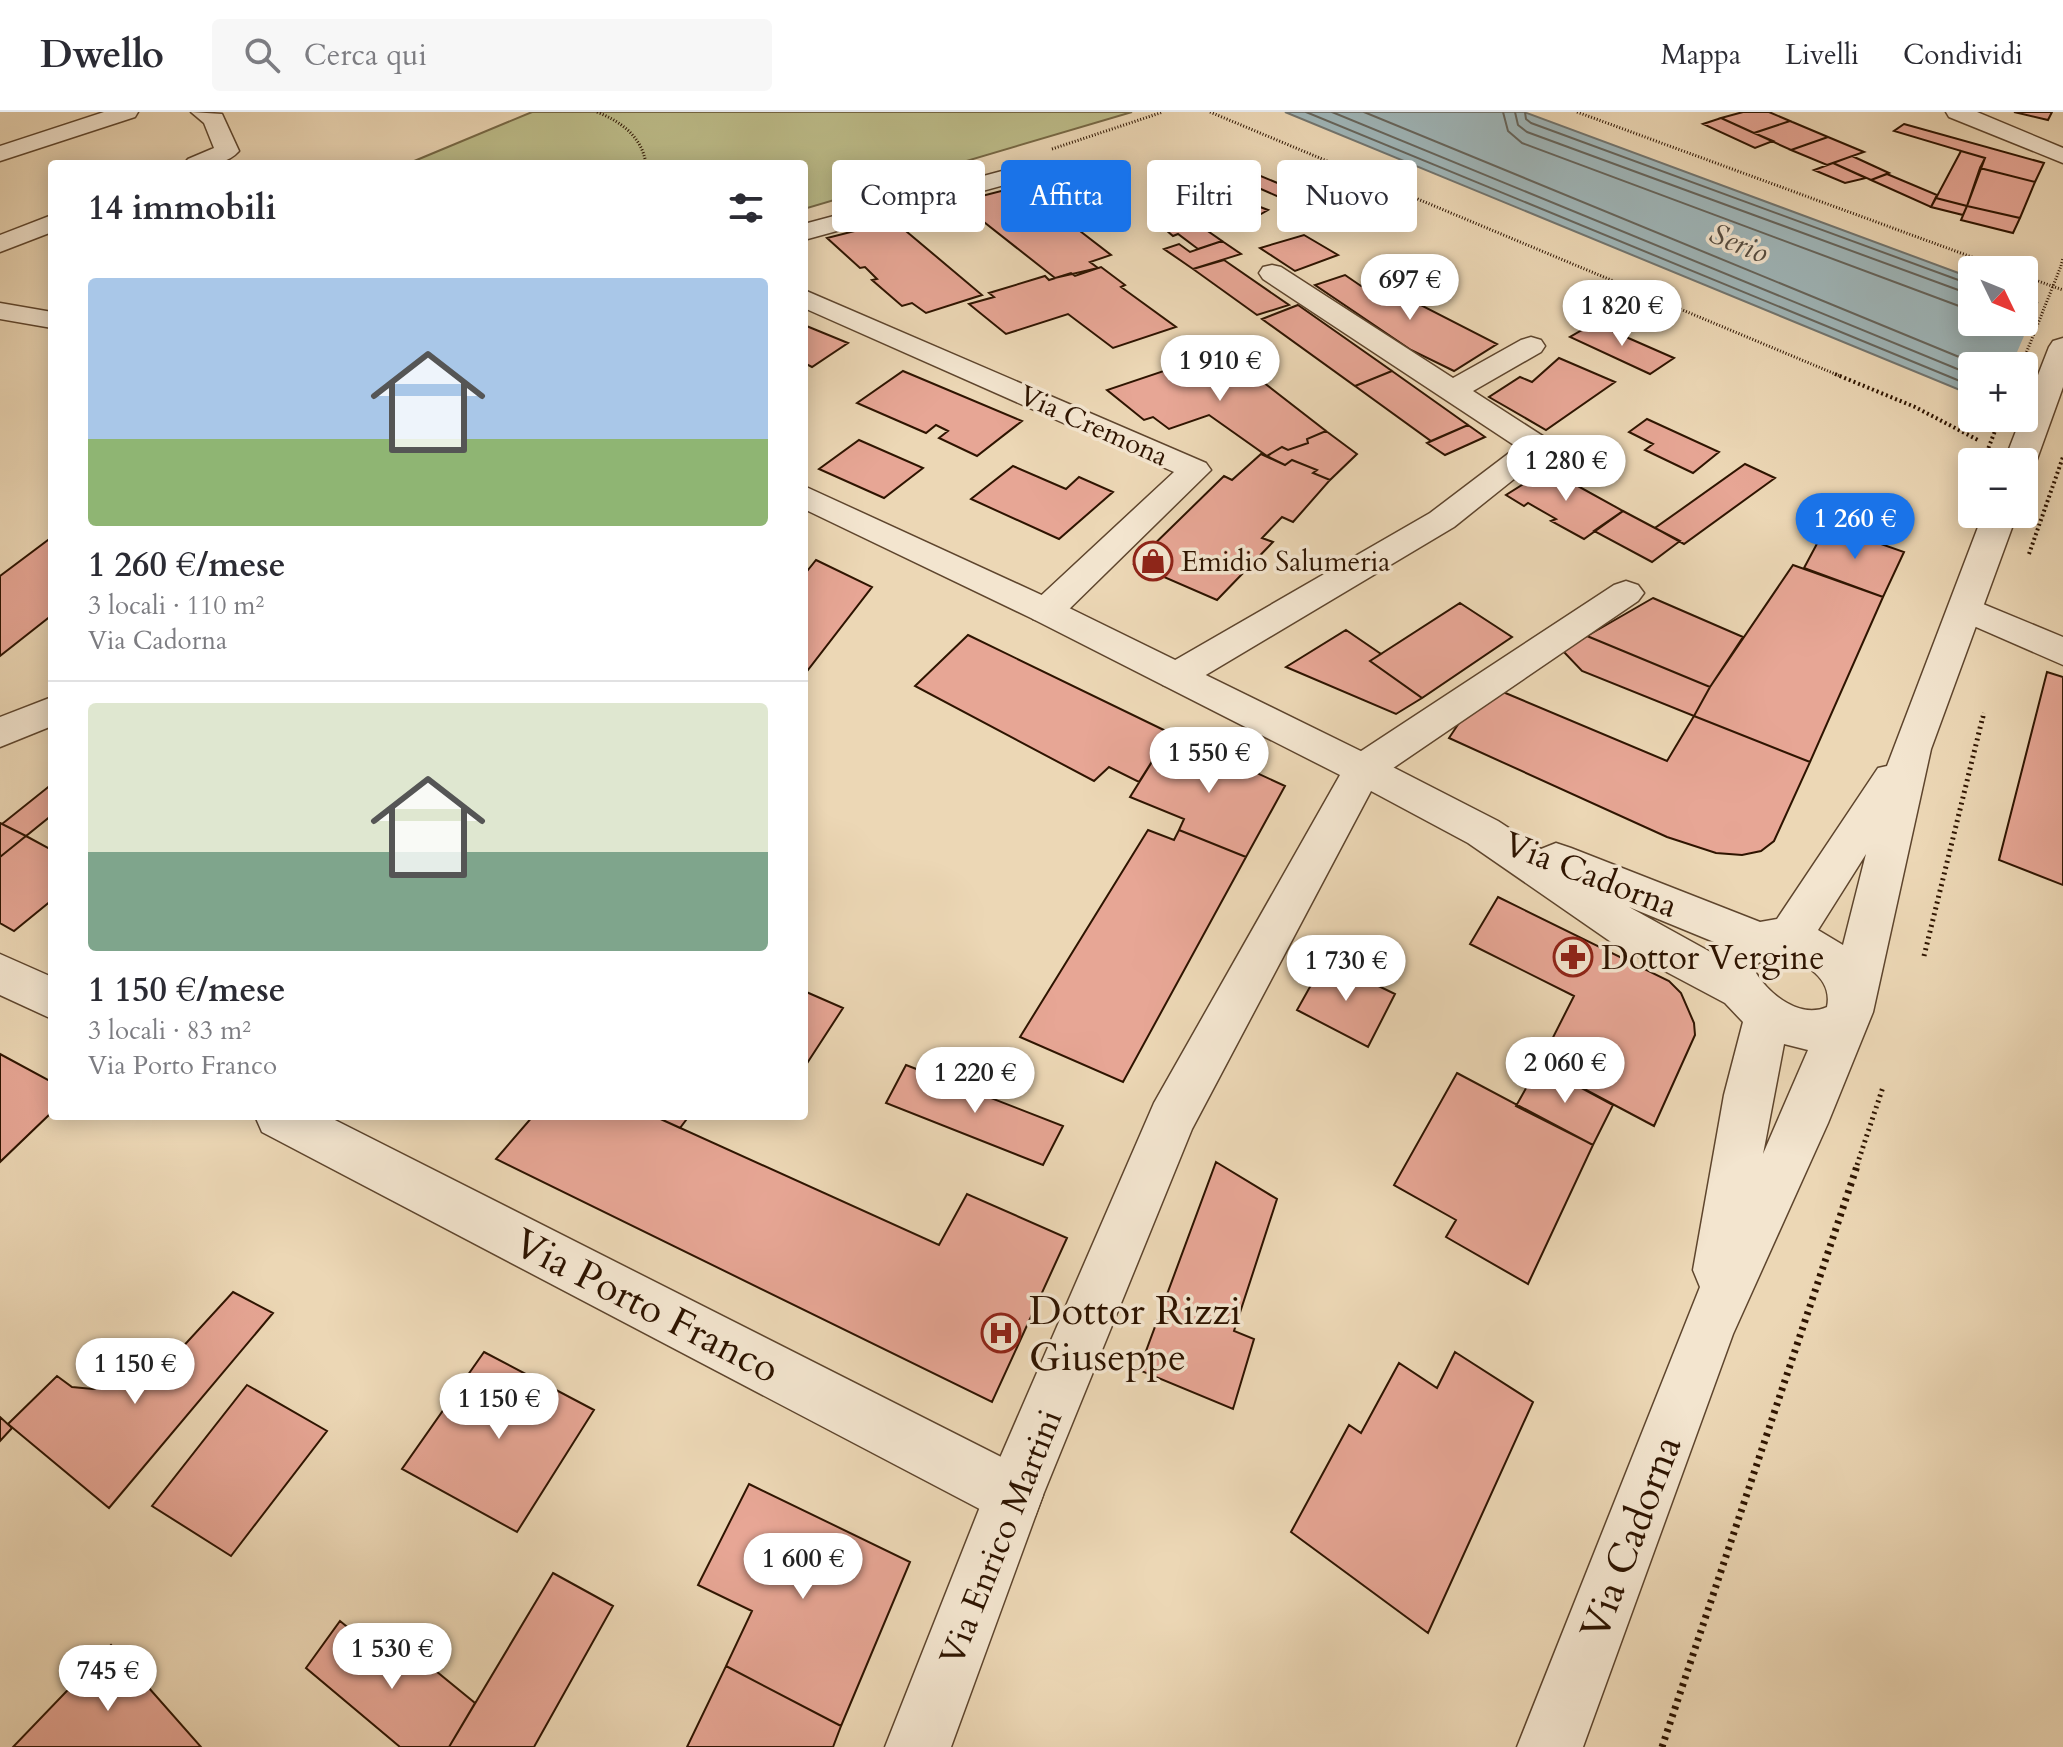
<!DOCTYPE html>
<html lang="it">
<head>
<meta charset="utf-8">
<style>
  :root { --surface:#fff; --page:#f7f7f7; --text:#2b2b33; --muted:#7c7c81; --line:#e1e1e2; --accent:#1a73e8 }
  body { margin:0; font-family:Cardo,serif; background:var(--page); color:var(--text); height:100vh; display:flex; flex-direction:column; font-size:30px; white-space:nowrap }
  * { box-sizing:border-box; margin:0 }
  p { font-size:26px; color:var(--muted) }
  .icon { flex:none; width:44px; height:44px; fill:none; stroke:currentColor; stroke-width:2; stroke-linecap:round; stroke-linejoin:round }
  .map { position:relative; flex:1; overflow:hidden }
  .sheet { position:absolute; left:48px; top:48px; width:760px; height:960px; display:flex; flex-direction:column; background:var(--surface); border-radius:8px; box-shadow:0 4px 20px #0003 }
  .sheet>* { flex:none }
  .hud { position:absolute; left:832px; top:48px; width:760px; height:72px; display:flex; gap:16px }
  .needle { width:52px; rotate:133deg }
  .buttons { position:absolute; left:1958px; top:144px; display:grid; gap:16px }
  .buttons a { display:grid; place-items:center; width:80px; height:80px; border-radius:8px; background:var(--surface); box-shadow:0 4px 20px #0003; font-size:40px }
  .price { position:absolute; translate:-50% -68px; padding:0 18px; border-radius:28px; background:#fff; color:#222; font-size:26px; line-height:52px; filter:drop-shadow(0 2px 4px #0008) }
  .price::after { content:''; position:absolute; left:50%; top:48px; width:24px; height:18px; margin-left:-12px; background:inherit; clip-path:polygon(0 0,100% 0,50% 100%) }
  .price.active { background:var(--accent); color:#fff }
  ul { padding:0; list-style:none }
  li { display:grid; align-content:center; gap:16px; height:424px; padding:0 40px }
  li+li { border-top:2px solid var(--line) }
  li span { display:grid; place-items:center; height:248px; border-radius:8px; color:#555 }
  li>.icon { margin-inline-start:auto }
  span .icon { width:144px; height:144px; fill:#fffc; stroke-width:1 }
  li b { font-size:34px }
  h2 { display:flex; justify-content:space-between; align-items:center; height:96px; padding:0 40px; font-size:34px }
  .chip { padding:0 28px; border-radius:8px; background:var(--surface); box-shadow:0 4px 20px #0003; font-size:28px; line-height:72px }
  .chip.active { background:var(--accent); color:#fff }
  header { display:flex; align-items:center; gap:48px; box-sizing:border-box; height:112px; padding:0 40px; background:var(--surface); border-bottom:2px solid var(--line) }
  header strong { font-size:38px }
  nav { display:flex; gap:44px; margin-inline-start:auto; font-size:28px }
  .search { width:560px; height:72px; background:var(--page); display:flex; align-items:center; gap:20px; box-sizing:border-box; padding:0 28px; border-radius:8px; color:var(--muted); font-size:30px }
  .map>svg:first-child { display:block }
  .green { fill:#bdbd8a; stroke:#766845; stroke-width:2 }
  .water { fill:#9fb6b9; stroke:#72756f; stroke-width:2 }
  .pier { fill:#ecd7b5 }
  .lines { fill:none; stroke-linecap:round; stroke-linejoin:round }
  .shore { stroke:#66655c; stroke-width:2 }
  .building { fill:#e7a695; stroke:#2e1400; stroke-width:2 }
  .minor-casing { stroke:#5e452d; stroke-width:3 }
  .tertiary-casing { stroke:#5e452d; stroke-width:3 }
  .path-far3 { stroke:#2e1400; stroke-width:3; stroke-dasharray:1 2; stroke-linecap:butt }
  .path-far2 { stroke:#2e1400; stroke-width:4; stroke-dasharray:2 3; stroke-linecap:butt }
  .path-far1 { stroke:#2e1400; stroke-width:5; stroke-dasharray:2 4; stroke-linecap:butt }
  .path { stroke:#2e1400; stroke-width:7; stroke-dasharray:3 5; stroke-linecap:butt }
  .minor { fill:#f3e5cf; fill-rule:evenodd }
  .tertiary { fill:#f3e5cf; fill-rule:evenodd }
  .path-bridge-far1 { stroke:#2e1400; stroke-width:3; stroke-dasharray:1 2; stroke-linecap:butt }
  .path-bridge { stroke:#2e1400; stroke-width:4; stroke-dasharray:2 3; stroke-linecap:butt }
  .labels { text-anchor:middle; stroke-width:7; stroke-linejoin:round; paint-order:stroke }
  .far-street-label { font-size:28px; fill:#2e1400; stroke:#f3e5cf }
  .far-poi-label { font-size:28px; fill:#2e1400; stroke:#f3e5cf; text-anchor:start }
  .far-water-label { font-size:30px; font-style:italic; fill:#564d41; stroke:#f3e5cf }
  .street-label { font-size:34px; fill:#2e1400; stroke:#f3e5cf }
  .poi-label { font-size:34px; fill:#2e1400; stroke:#f3e5cf; text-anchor:start }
  .near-street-label { font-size:40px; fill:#2e1400; stroke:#f3e5cf }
  .near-poi-label { font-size:40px; fill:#2e1400; stroke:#f3e5cf; text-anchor:start }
</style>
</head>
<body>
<header>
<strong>Dwello</strong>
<div class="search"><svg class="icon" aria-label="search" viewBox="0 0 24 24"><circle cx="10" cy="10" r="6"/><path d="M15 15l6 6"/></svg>Cerca qui</div>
<nav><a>Mappa</a><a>Livelli</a><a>Condividi</a></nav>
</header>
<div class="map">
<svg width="2063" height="1635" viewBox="0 0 2063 1635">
  <rect width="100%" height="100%" fill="#ecd7b5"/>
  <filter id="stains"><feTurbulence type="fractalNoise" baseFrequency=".0025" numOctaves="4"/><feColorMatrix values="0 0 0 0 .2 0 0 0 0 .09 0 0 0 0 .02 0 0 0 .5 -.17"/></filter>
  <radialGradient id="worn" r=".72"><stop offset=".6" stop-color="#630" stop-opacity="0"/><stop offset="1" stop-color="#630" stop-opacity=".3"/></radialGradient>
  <!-- green -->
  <path class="green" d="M 532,0 L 1132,0 L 804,97 L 804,52 L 407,52 Z"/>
  <!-- water -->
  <path class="water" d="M 1285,0 L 1524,0 L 1972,166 L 1972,210 L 2024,210 L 2024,186 L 2063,200 L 2024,254 L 1972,254 L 1972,283 Z"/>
  <!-- pier -->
  <path class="pier" d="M 2040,187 L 2063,196 L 2063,325 L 2021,306 L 2024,306 L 2024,254 L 2011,254 Z"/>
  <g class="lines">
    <!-- shore -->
    <path class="shore" d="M 1306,0 L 1972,274
      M 1332,0 L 1972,263
      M 1364,0 L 1981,254
      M 1503,0 L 1508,19 L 1522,31 L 1959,194 L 1972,195
      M 1515,0 L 1518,13 L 1527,20 L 1972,183
      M 1525,0 L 1526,7 L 1531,11 L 1972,173"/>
  </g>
  <!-- building -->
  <path class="building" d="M 1743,0 L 1769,0 L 1790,9 L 1754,21 L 1721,6 Z
    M 2014,0 L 2052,0 L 2048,8 Z
    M 1721,6 L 1754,21 L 1773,29 L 1755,36 L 1703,12 Z
    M 1790,9 L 1828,25 L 1791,38 L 1754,21 Z
    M 1904,12 L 2044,51 L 2035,70 L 1980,56 L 1985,46 L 1894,19 Z
    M 1828,25 L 1864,40 L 1827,53 L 1791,38 Z
    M 1961,39 L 1985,46 L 1967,94 L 1936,86 Z
    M 1852,44 L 1889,61 L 1871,68 L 1833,51 Z
    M 1833,51 L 1866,66 L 1845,71 L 1814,58 Z
    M 1980,56 L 2035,70 L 2020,106 L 1967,94 Z
    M 1251,60 L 1299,80 L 1286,88 L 1238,67 Z
    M 1887,62 L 1937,83 L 1931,95 L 1871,68 Z
    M 1227,71 L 1254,82 L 1228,95 L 1203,84 Z
    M 1021,74 L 1056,100 L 1052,102 L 1063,110 L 1067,109 L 1111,143 L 1090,150 L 1098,156 L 1055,166 L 975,103 L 982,101 L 966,88 Z
    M 1936,86 L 1967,94 L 1963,103 L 1931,95 Z
    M 1242,88 L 1268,98 L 1252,107 L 1245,103 L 1230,112 L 1212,104 Z
    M 1967,94 L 2020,106 L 2013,121 L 1961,108 Z
    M 1175,99 L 1207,114 L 1202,115 L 1222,129 L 1198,137 L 1178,122 L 1173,124 L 1152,106 Z
    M 894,109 L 982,183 L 926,201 L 912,191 L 902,194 L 872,168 L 877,167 L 865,155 L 860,156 L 827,126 Z
    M 1304,123 L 1338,143 L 1295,159 L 1260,136 Z
    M 1222,129 L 1241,142 L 1193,157 L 1164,137 L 1179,132 L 1190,140 Z
    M 1224,148 L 1289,193 L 1257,203 L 1193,157 Z
    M 1101,155 L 1125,173 L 1121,175 L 1176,215 L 1113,236 L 1068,202 L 1006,222 L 969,192 L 994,185 L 989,181 L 1045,164 L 1049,168 L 1071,161 L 1075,164 Z
    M 1345,163 L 1361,174 L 1374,169 L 1497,232 L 1454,259 L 1411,238 L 1315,173 Z
    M 1298,193 L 1392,259 L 1355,274 L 1262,207 Z
    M 1594,211 L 1674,246 L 1650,262 L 1570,225 Z
    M 804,213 L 848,231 L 812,255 L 804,251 Z
    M 1223,239 L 1326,319 L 1307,327 L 1308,331 L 1288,338 L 1282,335 L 1267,344 L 1209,303 L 1169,317 L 1153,305 L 1144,308 L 1107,278 Z
    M 1559,246 L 1615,270 L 1546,318 L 1489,285 L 1520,265 L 1532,270 Z
    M 903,259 L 1022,309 L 977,344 L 939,326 L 948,319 L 936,313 L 926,321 L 857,291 Z
    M 1392,259 L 1468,313 L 1431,329 L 1355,274 Z
    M 1647,307 L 1719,340 L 1693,361 L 1645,338 L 1653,332 L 1629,320 Z
    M 1468,313 L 1485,325 L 1445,343 L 1427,331 Z
    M 1326,319 L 1357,342 L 1330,368 L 1313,361 L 1317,358 L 1292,348 L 1285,353 L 1267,344 L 1282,335 L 1288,338 L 1308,331 L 1307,327 Z
    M 859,328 L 923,356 L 884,386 L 819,357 Z
    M 1261,342 L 1285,353 L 1292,348 L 1317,358 L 1313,361 L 1330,368 L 1293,410 L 1282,405 L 1262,426 L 1273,430 L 1217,488 L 1134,452 L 1224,364 L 1232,368 Z
    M 1745,352 L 1775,366 L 1684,432 L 1655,416 Z
    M 1013,354 L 1066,377 L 1079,365 L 1113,380 L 1059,427 L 971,387 Z
    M 1547,357 L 1623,399 L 1584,427 L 1551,409 L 1556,407 L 1528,391 L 1524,394 L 1506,383 Z
    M 1623,399 L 1655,416 L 1680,429 L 1652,450 L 1594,419 Z
    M 1827,413 L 1904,440 L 1883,485 L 1804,456 Z
    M 52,425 L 52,503 L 0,544 L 0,464 Z
    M 816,448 L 872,475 L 804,563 L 804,463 Z
    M 1793,453 L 1883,485 L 1810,650 L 1694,604 L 1710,575 Z
    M 1653,486 L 1743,525 L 1710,575 L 1587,524 Z
    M 1460,491 L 1512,525 L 1422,586 L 1370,549 Z
    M 1346,518 L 1381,542 L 1370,549 L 1422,586 L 1396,602 L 1286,555 Z
    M 968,523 L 1170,621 L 1139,670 L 1109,655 L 1094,669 L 915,574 Z
    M 1587,524 L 1710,575 L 1694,604 L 1582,559 L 1562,538 Z
    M 2047,560 L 2063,565 L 2063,773 L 1999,748 Z
    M 1503,580 L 1667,649 L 1694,604 L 1810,650 L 1774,729 L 1761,739 L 1742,743 L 1716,741 L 1667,725 L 1449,626 L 1469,596 Z
    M 1170,621 L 1285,674 L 1246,745 L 1179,718 L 1184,707 L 1130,685 Z
    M 52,672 L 52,703 L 26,724 L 2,712 Z
    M 0,711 L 26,724 L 0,745 Z
    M 1148,718 L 1174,728 L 1179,718 L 1246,745 L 1123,970 L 1020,925 Z
    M 26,724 L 52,738 L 52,788 L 14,819 L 0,811 L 0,745 Z
    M 1498,785 L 1669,869 L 1681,881 L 1694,911 L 1695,923 L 1654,1014 L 1539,953 L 1574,884 L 1470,832 Z
    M 1325,848 L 1395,882 L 1368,935 L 1297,898 Z
    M 804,879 L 843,896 L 804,956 Z
    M 0,942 L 52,970 L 52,1000 L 0,1050 Z
    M 906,953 L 1063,1014 L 1043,1053 L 886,991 Z
    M 1539,953 L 1613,993 L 1593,1033 L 1516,994 Z
    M 1457,961 L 1593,1033 L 1528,1172 L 1446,1125 L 1456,1108 L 1394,1073 Z
    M 533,1004 L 654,1004 L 939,1133 L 967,1082 L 1067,1126 L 992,1290 L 496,1047 Z
    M 654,1004 L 689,1004 L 680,1016 Z
    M 1216,1050 L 1277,1087 L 1234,1219 L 1254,1227 L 1233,1297 L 1139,1258 Z
    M 233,1180 L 273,1201 L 109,1396 L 8,1312 L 57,1264 L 72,1275 L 93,1277 L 120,1272 L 143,1263 L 179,1239 Z
    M 484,1240 L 594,1298 L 517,1420 L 402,1357 Z
    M 1455,1240 L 1533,1290 L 1428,1521 L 1291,1420 L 1349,1313 L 1361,1321 L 1399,1251 L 1437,1276 Z
    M 247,1273 L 327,1319 L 231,1444 L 152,1394 Z
    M 0,1305 L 12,1316 L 0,1329 Z
    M 749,1372 L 910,1450 L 841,1614 L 726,1554 L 752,1499 L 698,1473 Z
    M 553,1461 L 613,1494 L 534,1635 L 449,1635 Z
    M 340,1509 L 396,1555 L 409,1537 L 475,1591 L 449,1635 L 400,1635 L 306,1556 Z
    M 111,1533 L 201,1635 L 13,1635 Z
    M 726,1554 L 841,1614 L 833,1635 L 687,1635 Z"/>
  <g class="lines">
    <defs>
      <path id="minor" d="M 104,0 L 138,0 L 135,5 L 0,49 L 0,34 Z
        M 191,0 L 222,2 L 239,39 C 225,55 203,52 184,52 L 188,47 L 214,36 L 204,11 Z
        M 1017,55 L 1026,57 L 1029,62 L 1026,67 L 804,128 L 804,112 Z
        M 52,103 L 52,120 L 0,140 L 0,123 Z
        M 1272,153 L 1281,155 L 1453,266 L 1521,228 L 1531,225 L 1541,228 L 1545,234 L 1541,240 L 1473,279 L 1549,328 L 1554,335 L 1454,415 L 1189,573 L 1176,577 L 1163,573 L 1157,564 L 1163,555 L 1430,401 L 1517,335 L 1263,167 L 1259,161 L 1263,155 Z
        M 804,178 L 1206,351 L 1211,358 L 1059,507 L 1046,511 L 1033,507 L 1028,499 L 1033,491 L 1174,360 L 804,196 Z
        M 1626,469 L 1638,473 L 1644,481 L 1638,489 L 1377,667 L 1363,672 L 1349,667 L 1343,657 L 1349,647 L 1614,473 Z
        M 1966,485 L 2063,525 L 2063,553 L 1953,505 L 1948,497 L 1953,489 Z
        M 52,585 L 52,614 L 0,635 L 0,605 Z
        M 0,842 L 52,865 L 52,907 L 0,883 Z
        M 255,1004 L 327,1004 L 1035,1362 L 1043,1383 L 1035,1404 L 1014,1412 L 993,1404 L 262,1020 Z"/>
      <path id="tertiary" d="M 1946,0 L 1977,0 L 2063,36 L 2063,51 L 1949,5 Z
        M 0,191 L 52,200 L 52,216 L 0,207 Z
        M 2063,226 L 2063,275 L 2036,350 L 2031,357 L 2024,359 L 2024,350 L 2004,350 L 2021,306 L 2024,306 L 2024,299 L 2049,235 L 2053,229 Z
        M 804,374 L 1059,491 L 1377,647 L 1498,709 L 1541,737 L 1556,731 L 1571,736 L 1760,810 L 1777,807 L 1878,656 L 1887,654 L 1983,402 L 2017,402 L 1931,637 L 1873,900 L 1828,1011 L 1733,1222 L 1583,1635 L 1517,1635 L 1700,1175 L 1693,1158 L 1724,983 L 1743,910 L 1725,891 L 1614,832 L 1468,731 L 1371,679 L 1192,1017 L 1043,1383 L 951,1635 L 885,1635 L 993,1362 L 1154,991 L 1340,663 L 1033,507 L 804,397 ZM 1866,742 L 1843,833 L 1818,818 ZM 1629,795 L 1719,832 L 1714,842 ZM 1771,843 C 1797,845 1834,863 1827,895 C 1800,907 1770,883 1756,861 L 1757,852 ZM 1784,932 L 1808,938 L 1763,1042 Z"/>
    </defs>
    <!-- minor casing -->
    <use href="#minor" class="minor-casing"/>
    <!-- tertiary casing -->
    <use href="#tertiary" class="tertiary-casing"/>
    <!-- path-far3 -->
    <path class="path-far3" d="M 597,0 C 622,10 642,25 646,52
      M 1210,0 L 1840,264
      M 1577,0 L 2007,158
      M 1052,37 L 1163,0
      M 2061,154 L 2063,146
      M 2024,164 L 2063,178"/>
    <!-- path-far2 -->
    <path class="path-far2" d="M 1835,262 L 1915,295 L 1978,328
      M 1983,606 L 1984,601"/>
    <!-- path-far1 -->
    <path class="path-far1" d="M 1924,844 L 1983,604
      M 1857,1053 L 1883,975"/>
    <!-- path -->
    <path class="path" d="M 1662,1635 L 1858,1051"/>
    <!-- minor -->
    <use href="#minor" class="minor"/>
    <!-- tertiary -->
    <use href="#tertiary" class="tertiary"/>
    <!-- path-bridge-far1 -->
    <path class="path-bridge-far1" d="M 2021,254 L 2061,154"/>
    <!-- path-bridge -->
    <path class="path-bridge" d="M 1983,350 L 2000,306
      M 2029,442 L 2063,345"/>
  </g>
  <!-- icons -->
  <defs>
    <symbol id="shop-ring" viewBox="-11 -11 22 22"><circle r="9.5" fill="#f3e5cf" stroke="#8f2418" stroke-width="1.5"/><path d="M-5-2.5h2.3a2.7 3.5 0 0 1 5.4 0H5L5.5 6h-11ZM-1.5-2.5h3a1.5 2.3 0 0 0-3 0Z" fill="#8f2418"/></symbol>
    <symbol id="pharmacy-ring" viewBox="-11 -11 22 22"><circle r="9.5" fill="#f3e5cf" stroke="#8f2418" stroke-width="1.5"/><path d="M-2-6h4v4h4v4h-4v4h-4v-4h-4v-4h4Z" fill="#8f2418"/></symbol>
    <symbol id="hospital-ring" viewBox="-11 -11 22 22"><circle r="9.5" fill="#f3e5cf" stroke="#8f2418" stroke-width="1.5"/><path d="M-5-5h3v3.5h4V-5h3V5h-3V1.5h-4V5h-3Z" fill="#8f2418"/></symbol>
  </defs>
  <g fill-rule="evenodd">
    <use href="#shop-ring" x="1131" y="427" width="44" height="44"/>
    <use href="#pharmacy-ring" x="1551" y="823" width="44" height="44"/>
    <use href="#hospital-ring" x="979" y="1199" width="44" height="44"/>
  </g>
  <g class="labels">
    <!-- far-street labels -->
    <g class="far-street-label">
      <text transform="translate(1094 313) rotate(24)" y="10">Via Cremona</text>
    </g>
    <!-- far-poi labels -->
    <g class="far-poi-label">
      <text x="1181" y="459">Emidio Salumeria</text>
    </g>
    <!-- far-water labels -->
    <g class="far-water-label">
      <text transform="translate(1739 131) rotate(22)" y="10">Serio</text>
    </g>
    <!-- street labels -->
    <g class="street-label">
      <text transform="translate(1591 762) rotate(21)" y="12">Via Cadorna</text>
      <text transform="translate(1000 1425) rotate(-68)" y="12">Via Enrico Martini</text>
    </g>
    <!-- poi labels -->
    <g class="poi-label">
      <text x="1601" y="857">Dottor Vergine</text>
    </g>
    <!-- near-street labels -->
    <g class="near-street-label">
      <text transform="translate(647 1193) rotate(27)" y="14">Via Porto Franco</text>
      <text transform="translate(1630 1425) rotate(-69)" y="14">Via Cadorna</text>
    </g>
    <!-- near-poi labels -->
    <g class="near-poi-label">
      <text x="1029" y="1212">Dottor Rizzi<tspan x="1029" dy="46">Giuseppe</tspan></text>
    </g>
  </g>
  <rect width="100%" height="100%" filter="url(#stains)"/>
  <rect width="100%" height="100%" fill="url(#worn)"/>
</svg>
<div class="buttons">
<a><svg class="needle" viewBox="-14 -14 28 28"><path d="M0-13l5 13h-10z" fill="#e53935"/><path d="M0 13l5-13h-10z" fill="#7c7c81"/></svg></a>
<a>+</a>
<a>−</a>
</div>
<b class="price" style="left:1410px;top:210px">697 €</b>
<b class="price" style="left:1622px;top:236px">1 820 €</b>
<b class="price" style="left:1220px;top:291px">1 910 €</b>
<b class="price" style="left:1566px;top:391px">1 280 €</b>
<b class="price active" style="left:1855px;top:449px">1 260 €</b>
<b class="price" style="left:1209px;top:683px">1 550 €</b>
<b class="price" style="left:1346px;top:891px">1 730 €</b>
<b class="price" style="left:1565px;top:993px">2 060 €</b>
<b class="price" style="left:975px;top:1003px">1 220 €</b>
<b class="price" style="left:135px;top:1294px">1 150 €</b>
<b class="price" style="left:499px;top:1329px">1 150 €</b>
<b class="price" style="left:803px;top:1489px">1 600 €</b>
<b class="price" style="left:392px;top:1579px">1 530 €</b>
<b class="price" style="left:108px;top:1601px">745 €</b>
<div class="hud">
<a class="chip">Compra</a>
<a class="chip active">Affitta</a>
<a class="chip">Filtri</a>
<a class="chip">Nuovo</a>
</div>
<section class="sheet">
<h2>14 immobili<svg class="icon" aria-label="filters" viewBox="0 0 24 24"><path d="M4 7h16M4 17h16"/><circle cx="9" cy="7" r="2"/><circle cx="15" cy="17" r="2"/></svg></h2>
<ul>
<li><span style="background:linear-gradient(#a9c7e8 65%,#8fb573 0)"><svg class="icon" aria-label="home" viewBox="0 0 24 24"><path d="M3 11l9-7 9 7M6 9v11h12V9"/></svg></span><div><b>1 260 €/mese</b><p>3 locali · 110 m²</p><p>Via Cadorna</p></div></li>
<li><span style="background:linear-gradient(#dfe7d0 60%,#7fa58c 0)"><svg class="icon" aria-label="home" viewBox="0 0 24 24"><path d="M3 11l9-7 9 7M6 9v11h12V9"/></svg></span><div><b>1 150 €/mese</b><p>3 locali · 83 m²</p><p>Via Porto Franco</p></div></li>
</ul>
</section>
</div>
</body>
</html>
